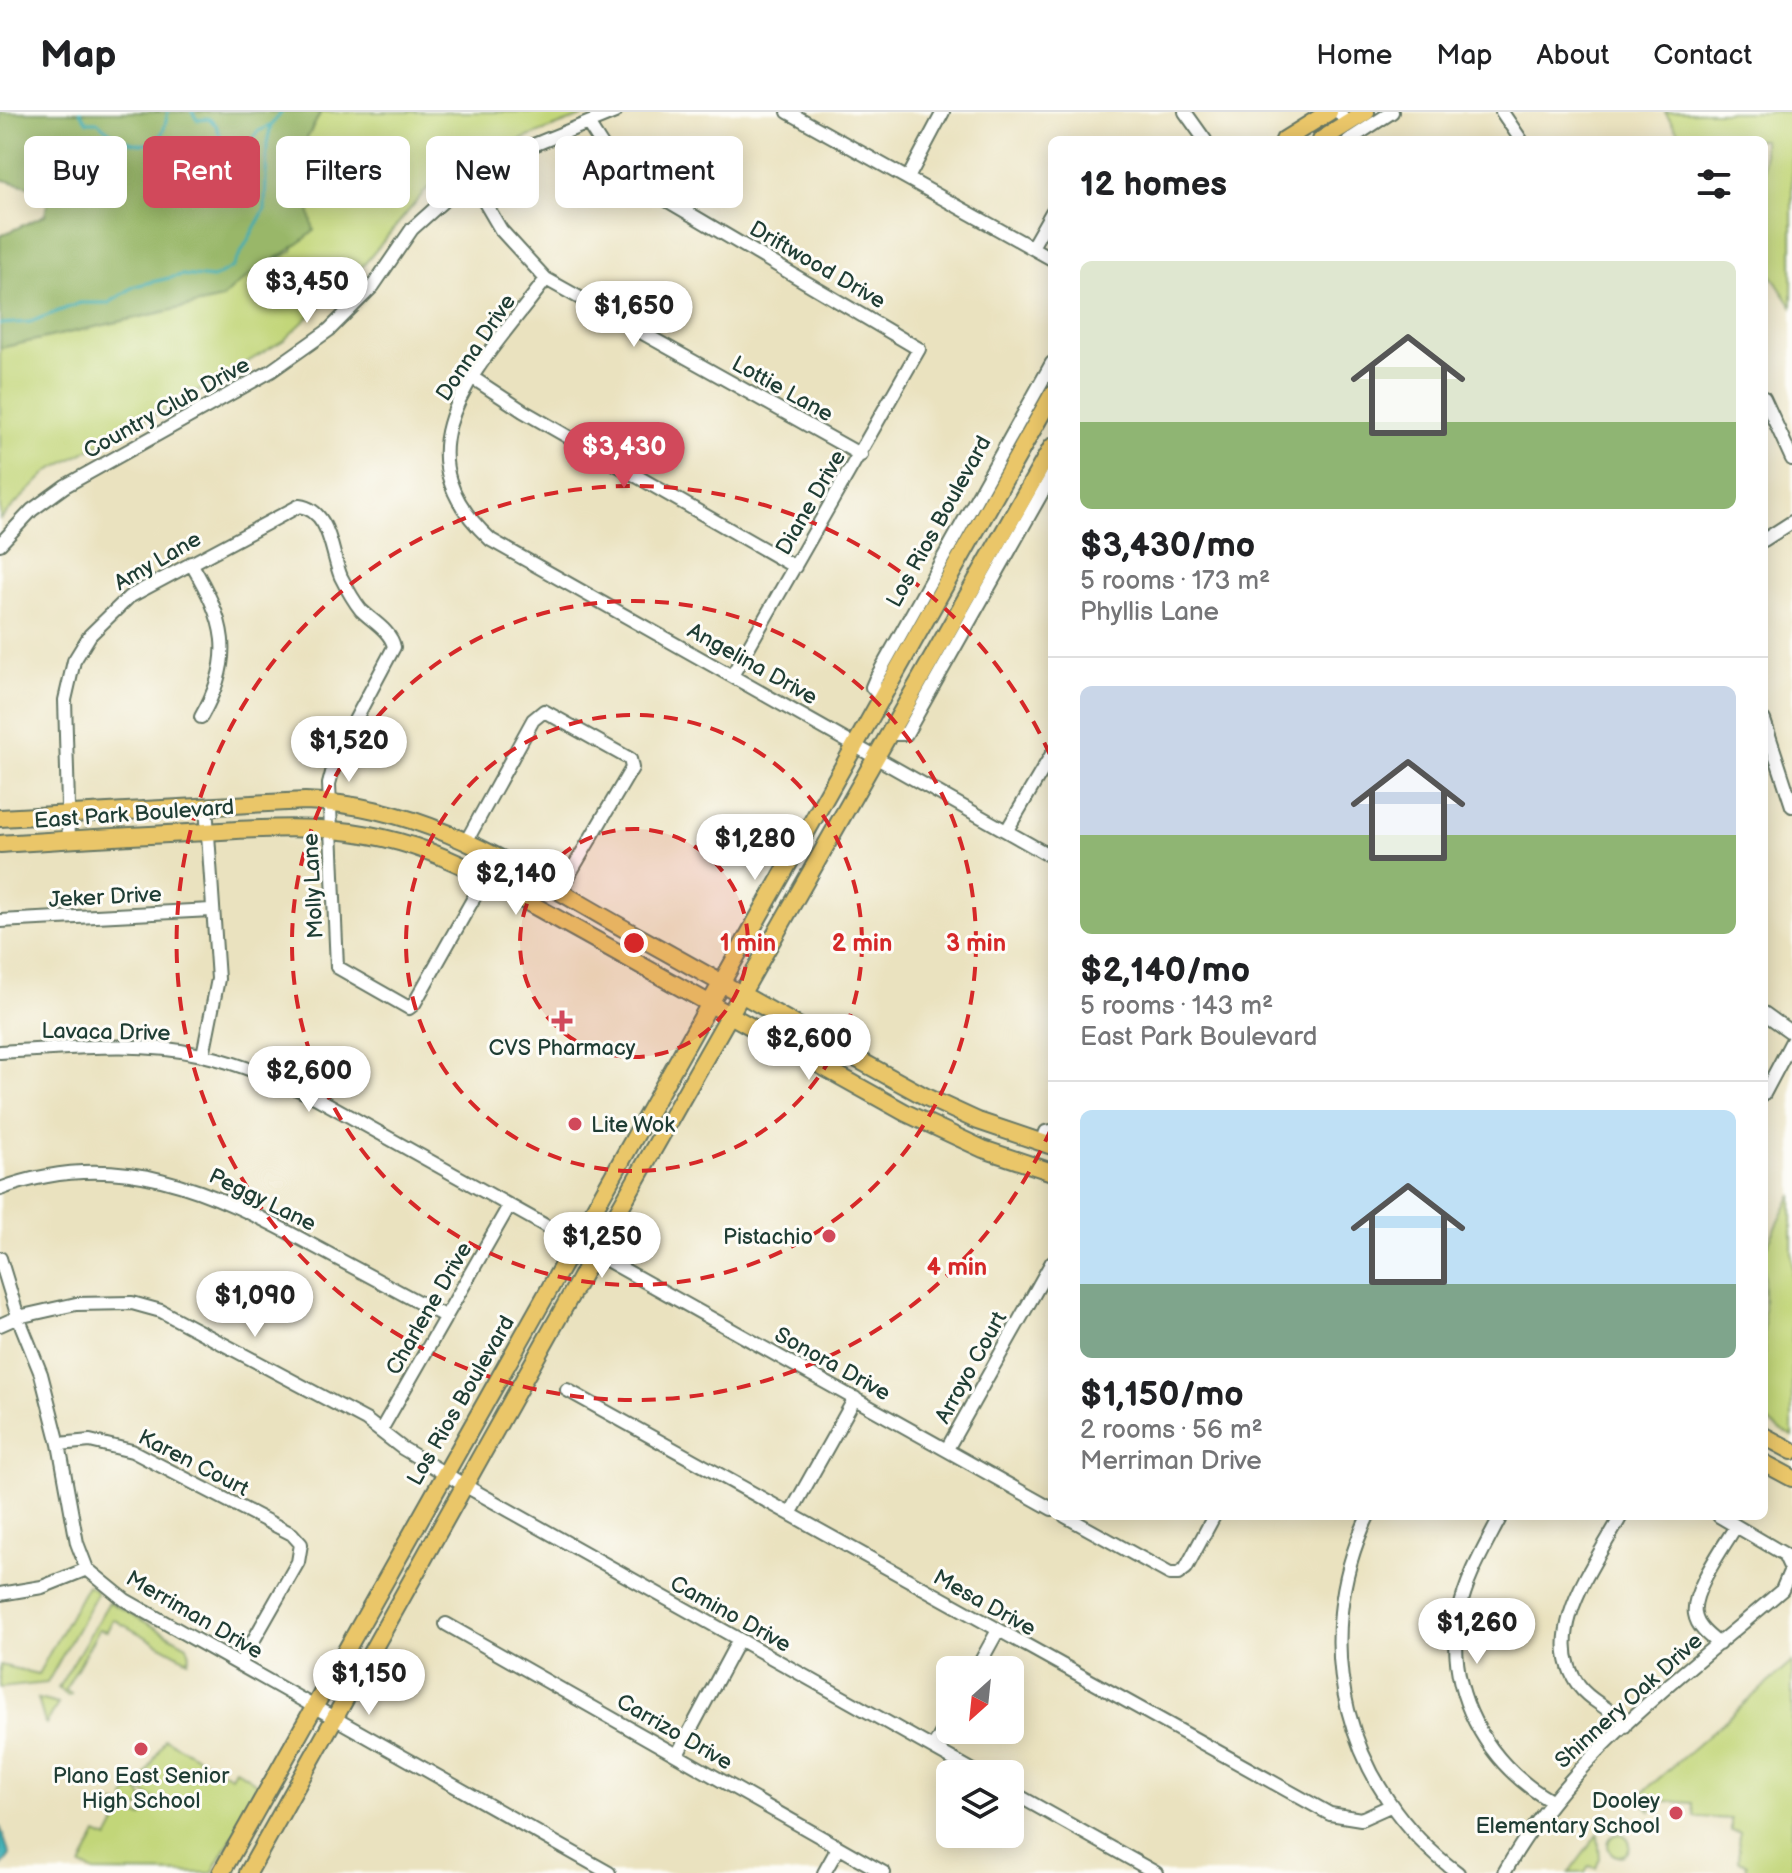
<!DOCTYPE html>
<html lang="en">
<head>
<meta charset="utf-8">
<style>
  :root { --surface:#fff; --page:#f2f2f2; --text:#202124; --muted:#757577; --line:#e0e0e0; --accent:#d1495b }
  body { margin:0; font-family:"Balsamiq Sans",sans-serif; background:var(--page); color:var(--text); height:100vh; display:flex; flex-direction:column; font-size:30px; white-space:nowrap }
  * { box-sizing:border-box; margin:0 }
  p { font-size:26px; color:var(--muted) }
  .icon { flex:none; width:44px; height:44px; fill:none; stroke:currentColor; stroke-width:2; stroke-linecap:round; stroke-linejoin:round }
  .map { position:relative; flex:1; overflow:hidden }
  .drawer { position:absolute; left:1048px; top:24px; width:720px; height:1384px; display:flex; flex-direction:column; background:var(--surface); border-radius:12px; box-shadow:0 4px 20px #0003 }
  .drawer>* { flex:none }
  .top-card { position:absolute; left:24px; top:24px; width:760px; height:72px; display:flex; gap:16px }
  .needle { width:52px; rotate:207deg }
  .buttons { position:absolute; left:936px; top:1544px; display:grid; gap:16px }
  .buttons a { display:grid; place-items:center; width:88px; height:88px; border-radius:12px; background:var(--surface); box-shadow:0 4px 20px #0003; font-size:40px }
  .price { position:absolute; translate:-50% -68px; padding:0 18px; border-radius:28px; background:#fff; color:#222; font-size:26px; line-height:52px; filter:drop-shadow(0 2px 4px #0008) }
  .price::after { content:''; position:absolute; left:50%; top:48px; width:24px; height:18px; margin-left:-12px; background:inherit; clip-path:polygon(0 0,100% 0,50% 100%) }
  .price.on { background:var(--accent); color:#fff }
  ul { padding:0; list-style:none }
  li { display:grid; align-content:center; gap:16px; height:424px; padding:0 32px }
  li+li { border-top:2px solid var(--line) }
  li span { display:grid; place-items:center; height:248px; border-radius:12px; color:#555 }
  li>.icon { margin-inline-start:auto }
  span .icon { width:144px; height:144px; fill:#fffc; stroke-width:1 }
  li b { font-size:34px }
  h2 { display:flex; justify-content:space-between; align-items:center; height:96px; padding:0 32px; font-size:34px }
  .tag { padding:0 28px; border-radius:12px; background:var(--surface); box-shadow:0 4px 20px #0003; font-size:28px; line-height:72px }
  .tag.on { background:var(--accent); color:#fff }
  header { display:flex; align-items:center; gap:48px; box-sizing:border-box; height:112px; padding:0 40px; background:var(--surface); border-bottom:2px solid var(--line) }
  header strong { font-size:38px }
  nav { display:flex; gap:44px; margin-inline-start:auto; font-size:28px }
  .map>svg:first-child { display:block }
  .green { fill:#c2d679; stroke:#708a56; stroke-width:2 }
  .forest { fill:#99b769; stroke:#5c7a4e; stroke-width:2 }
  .water { fill:#3badb3; stroke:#2d7574; stroke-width:2 }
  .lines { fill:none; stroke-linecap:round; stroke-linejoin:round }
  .stream { stroke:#3badb3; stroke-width:3 }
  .minor-casing { stroke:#667765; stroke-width:16 }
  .major-casing { stroke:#667765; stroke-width:20 }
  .minor { stroke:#fff; stroke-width:12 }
  .major { stroke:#eac669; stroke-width:16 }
  .ring { fill:none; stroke:#d62828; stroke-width:4; stroke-dasharray:14 10 }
  .poi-dot { fill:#d1495b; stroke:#fdfcf7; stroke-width:3 }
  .labels { text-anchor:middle; stroke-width:6; stroke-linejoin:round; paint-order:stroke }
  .street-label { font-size:22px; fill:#1f3d34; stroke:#fdfcf7 }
  .poi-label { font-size:22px; fill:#1f3d34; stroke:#fdfcf7 }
  .centre { fill:#d62828; stroke:#fdfcf7; stroke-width:4 }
  .ring-label { font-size:24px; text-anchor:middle; font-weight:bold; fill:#d62828; stroke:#fdfcf7; stroke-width:6; stroke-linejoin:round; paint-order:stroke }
</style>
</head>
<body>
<header>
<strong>Map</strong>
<nav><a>Home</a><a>Map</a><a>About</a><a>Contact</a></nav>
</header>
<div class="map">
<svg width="1792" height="1761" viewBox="0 0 1792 1761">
  <rect width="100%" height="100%" fill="#fdfcf7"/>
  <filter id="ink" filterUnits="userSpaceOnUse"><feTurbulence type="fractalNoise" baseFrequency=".0125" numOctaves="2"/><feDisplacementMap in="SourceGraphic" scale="16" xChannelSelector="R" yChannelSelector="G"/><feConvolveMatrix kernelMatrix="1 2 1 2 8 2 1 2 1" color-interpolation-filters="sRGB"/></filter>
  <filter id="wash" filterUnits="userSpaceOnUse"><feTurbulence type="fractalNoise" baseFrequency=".006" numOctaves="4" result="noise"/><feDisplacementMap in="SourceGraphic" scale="32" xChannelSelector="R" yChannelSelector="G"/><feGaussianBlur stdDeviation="1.8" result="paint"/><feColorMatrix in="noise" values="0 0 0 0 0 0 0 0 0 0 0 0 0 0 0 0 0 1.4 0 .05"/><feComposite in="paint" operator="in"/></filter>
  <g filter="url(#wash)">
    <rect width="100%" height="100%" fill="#eae2bf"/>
    <!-- green -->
    <path class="green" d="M 321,0 L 584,0 L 584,4 L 456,52 L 425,79 L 362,155 L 284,228 L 201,278 L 49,359 L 0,407 L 0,236 L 221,187 L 242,166 L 293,139 L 308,93 L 291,71 L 298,43 Z
      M 1665,0 L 1792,0 L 1792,195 L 1764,152 L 1764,28 L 1683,28 Z
      M 1792,1083 L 1792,1325 L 1764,1308 L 1764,1140 Z
      M 87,1473 L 96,1478 L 96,1483 L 47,1571 L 0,1576 L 0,1553 L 38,1562 Z
      M 109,1490 L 187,1533 L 190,1542 L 188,1548 L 113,1507 L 107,1519 L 99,1517 L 65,1578 L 71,1582 L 68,1584 L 58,1576 Z
      M 1792,1550 L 1792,1761 L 1746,1761 L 1747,1752 L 1738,1749 L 1740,1720 L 1731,1719 L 1731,1707 L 1695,1705 L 1692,1691 L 1652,1688 L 1651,1699 L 1637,1687 L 1633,1689 Z
      M 38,1587 L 58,1592 L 46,1612 L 45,1611 Z
      M 165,1627 L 231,1664 L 235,1657 L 261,1674 L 212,1761 L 94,1760 L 81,1754 L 97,1722 L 108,1727 L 121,1702 L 112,1697 L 115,1691 L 142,1705 L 153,1686 L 138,1677 Z
      M125 1688a9 9 0 1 1 18 0a9 9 0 1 1-18 0Z
      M1608 1733a11 11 0 1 1 22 0a11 11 0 1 1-22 0Z
      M 1598,1722 L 1600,1746 L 1596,1756 L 1589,1754 L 1585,1761 L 1569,1761 Z"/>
    <!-- forest -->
    <path class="forest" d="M 0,0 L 321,0 L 298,43 L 291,71 L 308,93 L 314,119 C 285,146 249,158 222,187 L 0,236 L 0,124 L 45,103 L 48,87 L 31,75 L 0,67 Z"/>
    <!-- water -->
    <path class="water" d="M 0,1714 L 10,1743 L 0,1757 Z"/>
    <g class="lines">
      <!-- stream -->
      <path class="stream" d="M 80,0 L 87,10 L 98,10 C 112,24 149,47 163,19 C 166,13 166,6 168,0
        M 192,0 L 197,8 L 209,7 L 216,13 L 223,31 L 245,37 L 257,20 L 269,14
        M 0,212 L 30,210 L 80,191 L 109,191 L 135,174 L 182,163 L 213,166 L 233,155 L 265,97 L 267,31 L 271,13 L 282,0"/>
    </g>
  </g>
  <g filter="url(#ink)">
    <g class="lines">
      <defs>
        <path id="minor" d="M 788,0 L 1052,147
          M 1185,0 L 1205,28
          M 1339,0 L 1347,12
          M 1502,0 L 1521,28
          M 589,13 L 612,49 L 636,70 L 919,237 L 733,562
          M 1349,28 L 1392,0
          M 470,65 L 501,118 L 546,167 L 861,343
          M 908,66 L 943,0
          M 1032,135 L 1052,100
          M 546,167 C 484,251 388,334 491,428 L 1052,745
          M 473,266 L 523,299 L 795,455
          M 1764,286 L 1792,347
          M 1764,428 L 1792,410
          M 0,432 L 32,398 L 65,374 L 271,259 L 329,218 L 373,174 L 412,117 L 470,65 L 499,47 L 615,0
          M 191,451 C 225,509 236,544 201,605
          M 883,588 L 872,575 L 875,568 L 1052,251
          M 1764,608 L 1792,694
          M 888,622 L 906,622 L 1052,363
          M 1007,718 L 1052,642
          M 69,728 L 65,588 L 74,549 L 90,523 L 129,485 L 299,394 C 331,398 331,442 341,465 C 347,477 353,488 361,498 C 372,509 391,519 394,535 L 337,642 L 329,672 L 337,855 L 409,896 L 414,892 L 485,766
          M 467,728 L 533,608 L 544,599 L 630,647 L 632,656 L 559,780
          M 0,809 L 211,798
          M 1764,901 L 1792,921
          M 0,940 C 66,937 136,928 202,943 C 242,952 280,969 317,986 L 1052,1397
          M 203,943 L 218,867 L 206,694
          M 1764,982 L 1792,929
          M 1042,1031 L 1046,1020 L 1052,1019
          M 0,1077 C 117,1034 211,1078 312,1133 C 357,1157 402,1181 446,1205
          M 0,1146 L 18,1205 L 41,1262 L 59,1332 L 77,1431 L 87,1457 L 125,1488 L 609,1761
          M 0,1213 L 18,1205 L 76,1192 L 132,1191 L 161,1199 L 366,1308 L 402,1336 L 464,1373 L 979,1662
          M 567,1278 L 1330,1702 L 1361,1707 L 1390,1694
          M 381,1318 L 509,1094
          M 59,1332 L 90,1329 L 132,1339 L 292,1422 L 301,1432 L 298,1450 L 240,1552
          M 947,1337 L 1052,1150
          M 790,1402 L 855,1286
          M 1065,1404 L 1170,1462 L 1178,1462 L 1186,1456 L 1214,1404
          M 1368,1404 C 1308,1530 1345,1678 1458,1761
          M 1501,1404 C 1485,1435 1466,1466 1459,1501 C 1445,1578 1485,1651 1551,1689
          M 1621,1404 C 1595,1453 1540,1521 1579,1574 C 1591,1591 1613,1596 1625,1614
          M 0,1482 L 42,1475 L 87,1457
          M 446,1512 L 884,1761
          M 1719,1532 C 1709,1524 1697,1515 1695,1502 C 1691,1480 1724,1434 1736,1414
          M 976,1558 L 997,1520
          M 933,1636 L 950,1606
          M 677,1643 L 738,1529
          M 1010,1679 L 1156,1761
          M 824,1761 L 838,1736
          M 1504,1761 C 1569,1644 1682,1564 1782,1478 L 1791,1457 L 1784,1442 L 1719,1404"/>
        <path id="major" d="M 1284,28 L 1329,0
          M 1321,28 L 1366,0
          M 0,706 L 305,689 C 432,693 525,762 632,821 C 731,876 829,932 928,986 L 978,1009 L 1052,1034
          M 0,732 C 63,728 125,724 188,721 C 292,715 363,707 461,753 L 906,1001 L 983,1037 L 1052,1060
          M 1764,1324 L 1792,1339
          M 1764,1351 L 1792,1366
          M 221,1761 L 1052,283
          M 248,1761 L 595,1140 L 1052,335"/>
      </defs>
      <!-- minor casing -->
      <use href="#minor" class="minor-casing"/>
      <!-- major casing -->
      <use href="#major" class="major-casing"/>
      <!-- minor -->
      <use href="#minor" class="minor"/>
      <!-- major -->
      <use href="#major" class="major"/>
    </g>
  </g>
  <!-- distance rings -->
  <circle cx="634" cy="831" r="114" fill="#d62828" fill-opacity=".12"/>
  <g class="ring">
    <circle cx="634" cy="831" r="114"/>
    <circle cx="634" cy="831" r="228"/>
    <circle cx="634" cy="831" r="342"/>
    <path d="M1051 1017A457 457 0 1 1 1051 645"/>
  </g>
  <!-- markers -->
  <g class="poi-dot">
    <path d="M558 897h8v8h8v8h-8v8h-8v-8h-8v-8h8z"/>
    <circle cx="575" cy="1012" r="8"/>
    <circle cx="829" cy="1124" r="8"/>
    <circle cx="141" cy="1637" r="8"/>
    <circle cx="1676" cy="1701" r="8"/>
  </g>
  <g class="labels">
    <!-- street labels -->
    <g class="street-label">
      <text transform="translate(818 152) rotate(30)" y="8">Driftwood Drive</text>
      <text transform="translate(475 235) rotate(-56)" y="8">Donna Drive</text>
      <text transform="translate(783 276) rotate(29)" y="8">Lottie Lane</text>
      <text transform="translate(166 295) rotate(-29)" y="8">Country Club Drive</text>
      <text transform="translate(810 390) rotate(-60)" y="8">Diane Drive</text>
      <text transform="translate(938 409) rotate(-61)" y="8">Los Rios Boulevard</text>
      <text transform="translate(157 448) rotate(-30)" y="8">Amy Lane</text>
      <text transform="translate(753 551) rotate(29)" y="8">Angelina Drive</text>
      <text transform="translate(134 701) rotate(-4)" y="8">East Park Boulevard</text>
      <text transform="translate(312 774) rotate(-93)" y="8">Molly Lane</text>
      <text transform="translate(105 784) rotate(-3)" y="8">Jeker Drive</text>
      <text transform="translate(106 919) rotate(1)" y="8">Lavaca Drive</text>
      <text transform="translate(263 1087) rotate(26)" y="8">Peggy Lane</text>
      <text transform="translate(428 1196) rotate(-60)" y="8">Charlene Drive</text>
      <text transform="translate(833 1251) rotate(29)" y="8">Sonora Drive</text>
      <text transform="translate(970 1255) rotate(-61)" y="8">Arroyo Court</text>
      <text transform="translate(460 1288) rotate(-60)" y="8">Los Rios Boulevard</text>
      <text transform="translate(194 1350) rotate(27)" y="8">Karen Court</text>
      <text transform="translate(985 1490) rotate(29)" y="8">Mesa Drive</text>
      <text transform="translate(731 1501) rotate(29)" y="8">Camino Drive</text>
      <text transform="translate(195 1502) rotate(30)" y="8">Merriman Drive</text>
      <text transform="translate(1628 1588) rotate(-42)" y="8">Shinnery Oak Drive</text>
      <text transform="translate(675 1619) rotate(30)" y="8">Carrizo Drive</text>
    </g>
    <!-- poi labels -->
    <g class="poi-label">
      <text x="562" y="943">CVS Pharmacy</text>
      <text x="591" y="1020" text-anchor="start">Lite Wok</text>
      <text x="813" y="1132" text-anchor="end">Pistachio</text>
      <text x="141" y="1671">Plano East Senior<tspan x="141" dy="25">High School</tspan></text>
      <text x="1660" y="1696" text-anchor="end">Dooley<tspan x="1660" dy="25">Elementary School</tspan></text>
    </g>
  </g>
  <circle cx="634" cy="831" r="12" class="centre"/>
  <g class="ring-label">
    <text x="748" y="839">1 min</text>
    <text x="862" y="839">2 min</text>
    <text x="976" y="839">3 min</text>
    <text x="957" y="1163">4 min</text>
  </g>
</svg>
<div class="buttons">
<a><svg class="needle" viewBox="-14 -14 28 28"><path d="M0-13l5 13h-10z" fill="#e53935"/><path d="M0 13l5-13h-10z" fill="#757577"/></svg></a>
<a><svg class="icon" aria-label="layers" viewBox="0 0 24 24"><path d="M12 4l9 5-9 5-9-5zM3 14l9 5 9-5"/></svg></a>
</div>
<b class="price" style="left:307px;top:213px">$3,450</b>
<b class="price" style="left:634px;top:237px">$1,650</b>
<b class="price on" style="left:624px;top:378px">$3,430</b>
<b class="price" style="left:349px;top:672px">$1,520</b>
<b class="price" style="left:755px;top:770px">$1,280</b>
<b class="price" style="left:516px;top:805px">$2,140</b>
<b class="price" style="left:809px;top:970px">$2,600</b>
<b class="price" style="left:309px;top:1002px">$2,600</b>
<b class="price" style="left:602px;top:1168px">$1,250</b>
<b class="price" style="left:255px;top:1227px">$1,090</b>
<b class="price" style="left:1477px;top:1554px">$1,260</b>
<b class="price" style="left:369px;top:1605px">$1,150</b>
<div class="top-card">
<a class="tag">Buy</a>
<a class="tag on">Rent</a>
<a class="tag">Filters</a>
<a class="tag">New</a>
<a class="tag">Apartment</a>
</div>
<section class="drawer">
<h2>12 homes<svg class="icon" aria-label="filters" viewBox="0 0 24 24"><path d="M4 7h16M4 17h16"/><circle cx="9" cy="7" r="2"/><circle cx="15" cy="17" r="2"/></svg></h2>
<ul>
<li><span style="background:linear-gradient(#dfe7d0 65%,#8fb573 0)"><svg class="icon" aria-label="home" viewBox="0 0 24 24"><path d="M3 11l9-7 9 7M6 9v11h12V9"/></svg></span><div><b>$3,430/mo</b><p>5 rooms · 173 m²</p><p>Phyllis Lane</p></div></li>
<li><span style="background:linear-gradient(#c9d6e8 60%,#8fb573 0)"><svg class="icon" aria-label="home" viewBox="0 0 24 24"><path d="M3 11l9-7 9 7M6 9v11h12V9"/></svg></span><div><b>$2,140/mo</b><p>5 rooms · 143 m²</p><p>East Park Boulevard</p></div></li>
<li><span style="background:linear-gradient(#bfe0f5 70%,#7fa58c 0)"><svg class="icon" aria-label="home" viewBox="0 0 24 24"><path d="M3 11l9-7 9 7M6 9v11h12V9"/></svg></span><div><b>$1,150/mo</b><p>2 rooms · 56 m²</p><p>Merriman Drive</p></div></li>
</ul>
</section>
</div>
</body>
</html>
